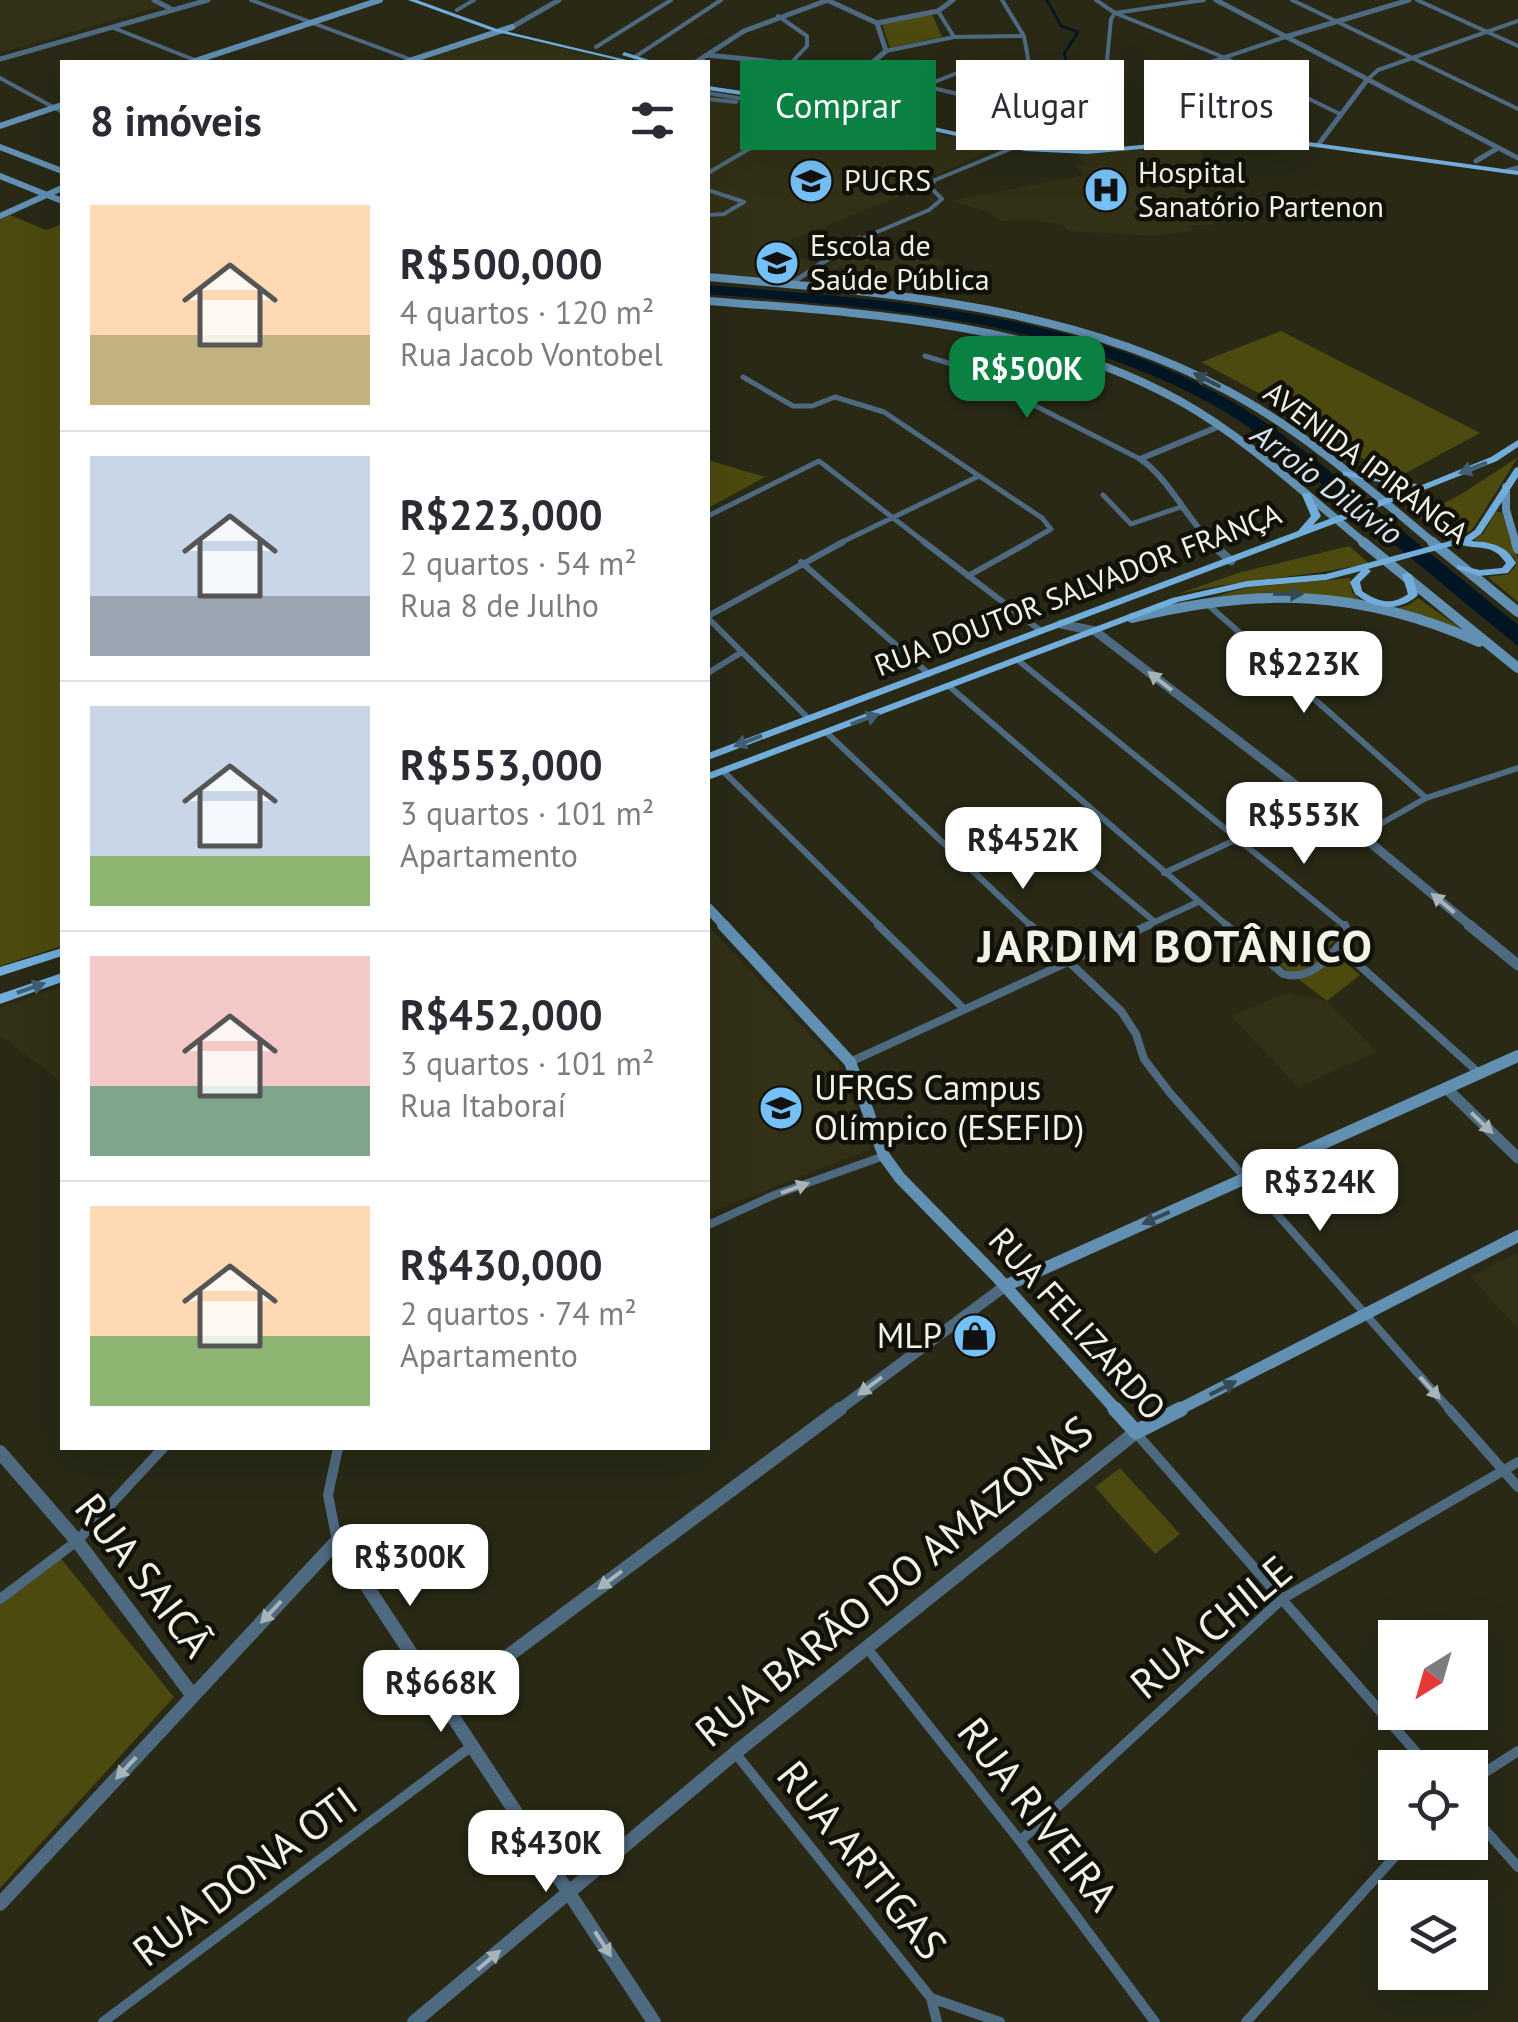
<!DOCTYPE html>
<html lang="pt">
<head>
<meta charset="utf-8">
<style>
  :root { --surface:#fff; --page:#f2f2f3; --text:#2b2b33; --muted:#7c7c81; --line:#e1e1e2; --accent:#0b8043 }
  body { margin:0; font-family:"PT Sans",sans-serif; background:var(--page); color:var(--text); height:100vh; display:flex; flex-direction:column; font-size:38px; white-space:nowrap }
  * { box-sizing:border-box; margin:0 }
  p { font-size:32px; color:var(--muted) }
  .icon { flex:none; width:55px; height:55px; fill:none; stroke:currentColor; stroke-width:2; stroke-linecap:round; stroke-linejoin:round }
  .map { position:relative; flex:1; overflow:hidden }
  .details { position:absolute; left:60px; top:60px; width:650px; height:1390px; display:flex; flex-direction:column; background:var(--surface); border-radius:0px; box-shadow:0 10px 40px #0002 }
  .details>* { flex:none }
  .top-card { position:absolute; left:740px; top:60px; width:628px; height:90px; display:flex; gap:20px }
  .needle { width:65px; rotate:217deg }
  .buttons { position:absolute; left:1378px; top:1620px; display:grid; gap:20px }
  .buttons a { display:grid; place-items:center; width:110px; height:110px; border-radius:0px; background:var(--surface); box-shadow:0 10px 40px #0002; font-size:50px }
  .price { position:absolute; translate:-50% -85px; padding:0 22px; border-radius:20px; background:#fff; color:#222; font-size:32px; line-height:65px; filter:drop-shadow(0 2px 5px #0008) }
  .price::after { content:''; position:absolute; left:50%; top:60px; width:30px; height:22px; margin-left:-15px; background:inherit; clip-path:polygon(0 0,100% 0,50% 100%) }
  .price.selected { background:var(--accent); color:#fff }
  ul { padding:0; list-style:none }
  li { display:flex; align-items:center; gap:30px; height:250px; padding:0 30px }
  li+li { border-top:2px solid var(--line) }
  li span { display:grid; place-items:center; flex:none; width:280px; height:200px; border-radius:0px; color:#555 }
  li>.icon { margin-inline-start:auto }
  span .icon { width:120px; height:120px; fill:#fffc; stroke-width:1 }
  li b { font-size:42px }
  h2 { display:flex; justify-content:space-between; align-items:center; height:120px; padding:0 30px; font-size:42px }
  .pill { padding:0 35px; border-radius:0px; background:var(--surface); box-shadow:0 10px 40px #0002; font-size:35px; line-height:90px }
  .pill.selected { background:var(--accent); color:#fff }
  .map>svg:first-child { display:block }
  .built { fill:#323117 }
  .green { fill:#4d4a0f }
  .water { fill:#001524 }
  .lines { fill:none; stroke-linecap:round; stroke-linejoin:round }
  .stream { stroke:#001524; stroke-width:2.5 }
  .minor-far4 { stroke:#4e6a80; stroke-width:4 }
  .minor-far3 { stroke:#4e6a80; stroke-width:5 }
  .minor-far2 { stroke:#4e6a80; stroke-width:6 }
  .minor-far1 { stroke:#4e6a80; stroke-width:8 }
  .minor { stroke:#4e6a80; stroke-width:10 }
  .tertiary-far4 { stroke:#4e6a80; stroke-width:5 }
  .tertiary-far3 { stroke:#4e6a80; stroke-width:6 }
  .tertiary-far2 { stroke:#4e6a80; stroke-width:9 }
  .tertiary-far1 { stroke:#4e6a80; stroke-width:11 }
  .tertiary { stroke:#4e6a80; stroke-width:14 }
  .secondary-far4 { stroke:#6190b3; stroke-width:6 }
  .secondary-far3 { stroke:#6190b3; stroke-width:8 }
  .secondary-far2 { stroke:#6190b3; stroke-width:10 }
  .secondary-far1 { stroke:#6190b3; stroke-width:12 }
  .secondary { stroke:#6190b3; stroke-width:15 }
  .primary { fill:#70adda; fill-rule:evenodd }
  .oneway { fill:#354a55 }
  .oneway2 { fill:#405f72 }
  .oneway3 { fill:#a8b5b8 }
  .labels { text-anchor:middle; stroke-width:9; stroke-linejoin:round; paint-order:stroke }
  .far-poi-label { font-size:30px; fill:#f2f2e6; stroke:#111109; text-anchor:start }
  .far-street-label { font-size:30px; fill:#f2f2e6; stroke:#111109 }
  .far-water-label { font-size:32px; font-style:italic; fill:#d1e3f1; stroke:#111109 }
  .poi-label { font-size:35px; fill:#f2f2e6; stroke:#111109; text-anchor:start }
  .street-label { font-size:35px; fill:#f2f2e6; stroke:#111109 }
  .near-street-label { font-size:42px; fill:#f2f2e6; stroke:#111109 }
  .district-label { font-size:45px; font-weight:bold; letter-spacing:2.5px; fill:#f2f2e6; stroke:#111109 }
</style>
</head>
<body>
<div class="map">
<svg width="1518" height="2022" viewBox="0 0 1518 2022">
  <rect width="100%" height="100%" fill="#292916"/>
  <!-- built -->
  <path class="built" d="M 0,0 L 150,0 L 162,6 L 0,53 Z
    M 493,33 L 581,52 L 622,62 L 416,62 Z
    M 708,91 L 816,106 L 996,147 L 938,174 L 924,174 L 913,182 L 922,187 L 777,246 L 815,264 L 792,280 L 708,272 Z
    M 1198,144 L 1206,168 L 1204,198 L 1213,225 L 1189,225 L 1193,231 L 1154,236 L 1069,231 L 1062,225 L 1038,221 L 1001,221 L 986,211 L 950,201 L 1084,175 L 1074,165 L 1083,164 L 1078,155 Z
    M 861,240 L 892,247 L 944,261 L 924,280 L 839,268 L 819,273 Z
    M 708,926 L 840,1066 L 871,1149 L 708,1213 Z
    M 62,986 L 62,1082 L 0,1036 L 0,1008 Z
    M 1287,993 L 1327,1001 L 1377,1052 L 1298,1087 L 1231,1016 Z
    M 1518,1253 L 1518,1329 L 1470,1276 Z"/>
  <!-- green -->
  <path class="green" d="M 932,14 L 942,37 L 890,48 L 882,24 Z
    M 10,215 L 46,230 L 62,224 L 62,946 L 0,966 L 0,220 Z
    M 1281,331 L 1480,433 L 1402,475 L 1385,473 L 1281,405 L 1201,362 Z
    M 1518,457 L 1472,530 L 1449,541 L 1417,516 L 1460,495 Z
    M 708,460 L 765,477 L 708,508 Z
    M 1496,511 L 1502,513 L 1518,560 L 1518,602 L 1488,577 L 1509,574 L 1516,565 L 1515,558 L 1494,544 L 1474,540 L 1483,534 Z
    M 1349,546 L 1369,563 C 1304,578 1239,579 1175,595 L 1238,573 Z
    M 1350,578 L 1352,593 C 1370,609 1400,616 1418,598 L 1463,630 L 1342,599 L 1178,606 L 1250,587 Z
    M 1337,924 L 1342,934 L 1328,947 L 1360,975 L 1327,1001 L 1280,965 Z
    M 1120,1468 L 1180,1534 L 1155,1554 L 1095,1487 Z
    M 58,1555 L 174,1697 L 0,1888 L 0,1600 Z"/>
  <!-- water -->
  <path class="water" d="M 708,285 C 884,300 1065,309 1224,397 C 1275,425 1319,463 1365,500 C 1416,542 1467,584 1518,625 L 1518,646 C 1461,600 1405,553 1348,506 C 1304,469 1259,430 1208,402 C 1052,318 880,308 708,294 Z"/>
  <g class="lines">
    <!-- stream -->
    <path class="stream" d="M 1019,136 L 1036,127 L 1058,104 L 1053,87 L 1071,73 L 1064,54 L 1078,32 L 1061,26 L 1047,0"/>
    <!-- minor-far4 -->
    <path class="minor-far4" d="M 251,0 L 412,60
      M 1096,0 L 1115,13 L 1223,57 L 1340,114
      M 1292,0 L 1518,109
      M 1417,0 L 1518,46
      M 457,10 L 474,0
      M 938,11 L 954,37
      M 778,16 L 807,36 L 807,46 L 793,61
      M 111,27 L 200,62
      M 596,47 L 671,0
      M 886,51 L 954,37 L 1024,36
      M 635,57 L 721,0
      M 863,71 L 999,104
      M 0,78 L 62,112
      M 1367,80 L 1378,70 L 1518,21
      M 927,85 L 967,69 L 1029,64
      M 708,93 L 815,111
      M 708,99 L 736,102
      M 967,131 L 1010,93 L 1029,64 L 1024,36 L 1002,0
      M 1178,136 L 1194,108 L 1196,71 L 1202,65 L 1285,37
      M 1076,146 L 1102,113 L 1111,19 L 1115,13 L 1204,0
      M 708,173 L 824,105
      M 708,190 L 744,202
      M 942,199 L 930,187 L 935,180 L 1015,147
      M 708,215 L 724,214 L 744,202
      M 856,241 L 929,210 L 942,199"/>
    <!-- minor-far3 -->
    <path class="minor-far3" d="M 789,285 L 859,238
      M 925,356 L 955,365 L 1140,459
      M 743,377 L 793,406 L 812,406 L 835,397 L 884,412 L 1042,518 L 1051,529 L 1025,544
      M 1103,495 L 1131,524 L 1181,507
      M 708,516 L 819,461 L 927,544
      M 838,544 L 979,476"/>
    <!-- minor-far2 -->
    <path class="minor-far2" d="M 924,542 L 1041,631
      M 801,562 L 929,674
      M 968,576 L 1029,542
      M 1205,602 L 1426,798
      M 708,616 L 843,542
      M 708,618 L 808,718
      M 1019,661 L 1346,927
      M 708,673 L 742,652
      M 950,687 L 1229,927
      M 827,733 L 1032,927
      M 723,771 L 881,927
      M 1361,835 L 1426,798 L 1518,768
      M 1071,852 L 1155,922
      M 1164,873 L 1317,802
      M 1144,927 L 1198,902"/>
    <!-- minor-far1 -->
    <path class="minor-far1" d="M 878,925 L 964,1009
      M 1030,925 L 1121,1011 L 1136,1034 L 1144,1059 L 1170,1093 L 1451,1411
      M 1226,925 L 1283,974 C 1314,982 1331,954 1349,934 L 1345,925
      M 1338,946 L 1479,1073
      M 850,1062 L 1149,925
      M 708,1225 L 774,1195 L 884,1156"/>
    <!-- minor -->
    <path class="minor" d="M 1449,1409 L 1518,1487
      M 1136,1433 L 1430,1768
      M 337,1541 L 328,1495 L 338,1448
      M 0,1599 L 77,1541 L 163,1448
      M 867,1648 L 1020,1841 L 1155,2022
      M 736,1754 L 931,1998 L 1000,2022
      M 1470,1782 L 1518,1751
      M 1470,1813 L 1518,1867
      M 1020,1841 L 1282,1599 L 1518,1462
      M 931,1998 L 937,2022
      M 103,2022 L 473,1745
      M 1246,2022 L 1408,1842"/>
    <!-- tertiary-far4 -->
    <path class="tertiary-far4" d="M 154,0 L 173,10
      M 827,0 L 877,23 L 886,51 L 829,100
      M 1216,0 L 1518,158
      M 877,23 L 938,11 L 953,0
      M 512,27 L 559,0
      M 1285,37 L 1409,0
      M 707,55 L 863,71
      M 0,59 L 208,0
      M 696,62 L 744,31 L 828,0
      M 1318,145 L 1367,80
      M 1476,161 L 1498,148
      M 1507,171 L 1518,168"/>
    <!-- tertiary-far3 -->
    <path class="tertiary-far3" d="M 1140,459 C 1170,479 1186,519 1213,544
      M 1140,459 L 1220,426"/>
    <!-- tertiary-far2 -->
    <path class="tertiary-far2" d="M 1210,542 L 1231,561
      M 1061,624 L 1095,631 L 1361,835 L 1472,927"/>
    <!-- tertiary-far1 -->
    <path class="tertiary-far1" d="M 1469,925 L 1518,965
      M 1446,1088 L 1518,1158
      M 837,1411 L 1005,1286"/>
    <!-- tertiary -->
    <path class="tertiary" d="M 0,1452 L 77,1541 L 193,1696
      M 446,1702 L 840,1409
      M 0,1904 L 337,1541 L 654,2022
      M 414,2022 L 735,1753 L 1136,1432"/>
    <!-- secondary-far4 -->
    <path class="secondary-far4" d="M 192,62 L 380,0
      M 406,62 L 512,27
      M 0,126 L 62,105
      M 0,147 L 62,171
      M 0,176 L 62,201
      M 0,216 L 62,188"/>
    <!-- secondary-far3 -->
    <path class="secondary-far3" d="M 708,277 C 886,293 1066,304 1226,390 C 1302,430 1369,489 1435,544
      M 708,301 C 866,313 1038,322 1180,401 C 1248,439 1306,495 1366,544
      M 1506,487 L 1506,510 L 1516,544"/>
    <!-- secondary-far2 -->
    <path class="secondary-far2" d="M 1363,542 L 1518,668
      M 1432,542 L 1518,612
      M 1516,542 L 1518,549
      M 1132,618 C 1257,587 1360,589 1479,642
      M 708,908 L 726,927"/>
    <!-- secondary-far1 -->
    <path class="secondary-far1" d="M 723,925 L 850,1062 L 884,1156 L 900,1178 L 996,1276 L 1117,1411
      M 1005,1286 L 1518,1056
      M 1176,1411 L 1518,1236"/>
    <!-- secondary -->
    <path class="secondary" d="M 1115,1409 L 1136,1432 L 1181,1409"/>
    <!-- primary -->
    <path class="primary" d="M 408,0 L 417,0 L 497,29 L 635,62 L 626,62 L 493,31 Z
      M 624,52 L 652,61 L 653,62 L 645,62 L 622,55 Z
      M 708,86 L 824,103 L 1025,147 L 1087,150 L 1227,137 L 1279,138 L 1518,171 L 1518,175 L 1279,142 L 1227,141 L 1087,154 L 1025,151 L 824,107 L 708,90 Z
      M 1518,440 L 1518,447 L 1497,461 L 1429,488 L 708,760 L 708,753 L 1298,531 L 1311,516 L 1302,495 L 1304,493 L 1310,493 L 1321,516 L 1313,525 L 1413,488 L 1346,476 L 1343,475 L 1343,471 L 1422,485 L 1491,457 Z
      M 1518,467 L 1518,477 L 1481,534 L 1471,541 C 1491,542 1506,545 1516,563 L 1508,573 L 1479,576 L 1457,569 L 1457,565 L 1480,570 L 1502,568 L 1506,563 C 1492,542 1478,551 1459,544 L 1368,569 L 1371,571 L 1360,582 L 1362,591 C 1378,602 1392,606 1408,594 L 1402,575 L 1407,572 L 1412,575 L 1418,595 C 1398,613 1375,609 1355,594 L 1350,582 L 1361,571 L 1326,580 L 1247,587 L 1178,602 L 708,780 L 708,773 L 1172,598 L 1247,581 L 1326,574 L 1465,537 L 1475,530 L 1515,468 Z
      M 62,948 L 62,956 L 0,976 L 0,967 Z
      M 62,973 L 62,982 L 0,1004 L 0,994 Z"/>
  </g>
  <!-- one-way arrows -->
  <defs><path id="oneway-solid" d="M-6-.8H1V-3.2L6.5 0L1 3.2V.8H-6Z" transform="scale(2.5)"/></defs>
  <g class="oneway">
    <use href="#oneway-solid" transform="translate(1207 380) rotate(-153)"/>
    <use href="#oneway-solid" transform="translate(1288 594) rotate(1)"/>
    <use href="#oneway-solid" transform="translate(1156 1218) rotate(156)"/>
    <use href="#oneway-solid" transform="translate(1223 1388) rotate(-27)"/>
  </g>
  <g class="oneway2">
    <use href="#oneway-solid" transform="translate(1473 468) rotate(159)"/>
    <use href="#oneway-solid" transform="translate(865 719) rotate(-20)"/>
    <use href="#oneway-solid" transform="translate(748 741) rotate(159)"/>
    <use href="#oneway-solid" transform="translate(31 988) rotate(-19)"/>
  </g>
  <g class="oneway3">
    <use href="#oneway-solid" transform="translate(1160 681) rotate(-142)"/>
    <use href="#oneway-solid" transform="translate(1443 903) rotate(-140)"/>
    <use href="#oneway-solid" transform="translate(1482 1123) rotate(44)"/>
    <use href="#oneway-solid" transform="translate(795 1188) rotate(-20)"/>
    <use href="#oneway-solid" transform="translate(870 1386) rotate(143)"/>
    <use href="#oneway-solid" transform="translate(1430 1388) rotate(48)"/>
    <use href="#oneway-solid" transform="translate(610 1580) rotate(143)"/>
    <use href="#oneway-solid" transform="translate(271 1612) rotate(133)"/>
    <use href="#oneway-solid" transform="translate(126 1768) rotate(133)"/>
    <use href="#oneway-solid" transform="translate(603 1944) rotate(57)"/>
    <use href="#oneway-solid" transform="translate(489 1960) rotate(-40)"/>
  </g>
  <!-- icons -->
  <defs>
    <symbol id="university-disc" viewBox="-11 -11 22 22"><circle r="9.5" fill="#75c0f6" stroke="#111109"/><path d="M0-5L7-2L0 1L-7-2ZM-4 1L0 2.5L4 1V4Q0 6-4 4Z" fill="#111"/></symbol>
    <symbol id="hospital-disc" viewBox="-11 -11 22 22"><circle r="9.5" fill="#75c0f6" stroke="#111109"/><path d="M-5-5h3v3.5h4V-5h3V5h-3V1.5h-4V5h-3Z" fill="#111"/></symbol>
    <symbol id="shop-disc" viewBox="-11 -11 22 22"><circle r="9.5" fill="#75c0f6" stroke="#111109"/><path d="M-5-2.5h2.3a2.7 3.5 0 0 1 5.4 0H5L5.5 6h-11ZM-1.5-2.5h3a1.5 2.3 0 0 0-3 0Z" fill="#111"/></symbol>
  </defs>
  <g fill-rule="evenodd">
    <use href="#university-disc" x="786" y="156" width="50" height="50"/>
    <use href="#hospital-disc" x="1081" y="165" width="50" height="50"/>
    <use href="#university-disc" x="752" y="238" width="50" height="50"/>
    <use href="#university-disc" x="756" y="1083" width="50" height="50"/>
    <use href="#shop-disc" x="950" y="1311" width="50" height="50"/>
  </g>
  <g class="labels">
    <!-- far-poi labels -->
    <g class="far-poi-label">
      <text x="1138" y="183">Hospital<tspan x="1138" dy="34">Sanatório Partenon</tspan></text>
      <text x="844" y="191">PUCRS</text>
      <text x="810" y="256">Escola de<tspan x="810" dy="34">Saúde Pública</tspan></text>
    </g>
    <!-- far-street labels -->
    <g class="far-street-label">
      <text transform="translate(1366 463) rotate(37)" y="10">AVENIDA IPIRANGA</text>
      <text transform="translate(1078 590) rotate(-21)" y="10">RUA DOUTOR SALVADOR FRANÇA</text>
    </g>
    <!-- far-water labels -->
    <g class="far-water-label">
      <text transform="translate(1327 484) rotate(37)" y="11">Arroio Dilúvio</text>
    </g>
    <!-- poi labels -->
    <g class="poi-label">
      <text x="814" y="1100">UFRGS Campus<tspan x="814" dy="40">Olímpico (ESEFID)</tspan></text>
      <text x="942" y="1348" text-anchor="end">MLP</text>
    </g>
    <!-- street labels -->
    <g class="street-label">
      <text transform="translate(1077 1324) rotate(48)" y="12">RUA FELIZARDO</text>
    </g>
    <!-- near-street labels -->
    <g class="near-street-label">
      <text transform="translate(144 1575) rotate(52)" y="15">RUA SAICÃ</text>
      <text transform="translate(894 1581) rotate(-39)" y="15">RUA BARÃO DO AMAZONAS</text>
      <text transform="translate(1211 1627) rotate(-40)" y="15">RUA CHILE</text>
      <text transform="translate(1038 1814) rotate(52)" y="15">RUA RIVEIRA</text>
      <text transform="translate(862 1860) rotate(51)" y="15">RUA ARTIGAS</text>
      <text transform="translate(245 1876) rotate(-37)" y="15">RUA DONA OTI</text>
    </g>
    <!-- district labels -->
    <g class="district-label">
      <text x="1176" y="962">JARDIM BOTÂNICO</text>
    </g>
  </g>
</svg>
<div class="buttons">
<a><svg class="needle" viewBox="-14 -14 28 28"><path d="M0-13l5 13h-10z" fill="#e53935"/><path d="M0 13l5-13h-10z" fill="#7c7c81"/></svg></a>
<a><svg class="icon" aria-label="locate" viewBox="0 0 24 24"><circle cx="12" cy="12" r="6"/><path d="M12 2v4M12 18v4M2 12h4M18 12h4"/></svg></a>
<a><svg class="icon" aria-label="layers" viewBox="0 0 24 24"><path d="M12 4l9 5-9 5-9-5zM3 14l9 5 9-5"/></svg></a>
</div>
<b class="price selected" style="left:1027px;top:421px">R$500K</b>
<b class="price" style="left:1304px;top:716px">R$223K</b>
<b class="price" style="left:1304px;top:867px">R$553K</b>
<b class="price" style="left:1023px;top:892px">R$452K</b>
<b class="price" style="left:1320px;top:1234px">R$324K</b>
<b class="price" style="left:410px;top:1609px">R$300K</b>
<b class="price" style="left:441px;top:1735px">R$668K</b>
<b class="price" style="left:546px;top:1895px">R$430K</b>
<div class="top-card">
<a class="pill selected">Comprar</a>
<a class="pill">Alugar</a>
<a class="pill">Filtros</a>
</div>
<section class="details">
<h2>8 imóveis<svg class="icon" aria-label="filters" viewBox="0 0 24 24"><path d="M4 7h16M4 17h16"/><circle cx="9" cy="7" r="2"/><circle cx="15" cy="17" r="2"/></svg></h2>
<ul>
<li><span style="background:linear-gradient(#ffd9b3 65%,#c2b280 0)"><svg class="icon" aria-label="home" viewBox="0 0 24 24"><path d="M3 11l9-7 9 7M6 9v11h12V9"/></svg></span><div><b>R$500,000</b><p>4 quartos · 120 m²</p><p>Rua Jacob Vontobel</p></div></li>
<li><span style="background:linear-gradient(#c9d6e8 70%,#9aa5b1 0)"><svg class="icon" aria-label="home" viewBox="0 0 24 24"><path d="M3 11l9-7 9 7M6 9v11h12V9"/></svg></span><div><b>R$223,000</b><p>2 quartos · 54 m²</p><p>Rua 8 de Julho</p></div></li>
<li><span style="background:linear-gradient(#c9d6e8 75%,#8fb573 0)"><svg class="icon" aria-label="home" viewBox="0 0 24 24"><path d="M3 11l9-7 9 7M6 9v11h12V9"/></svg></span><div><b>R$553,000</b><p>3 quartos · 101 m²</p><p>Apartamento</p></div></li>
<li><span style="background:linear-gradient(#f6c9c9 65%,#7fa58c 0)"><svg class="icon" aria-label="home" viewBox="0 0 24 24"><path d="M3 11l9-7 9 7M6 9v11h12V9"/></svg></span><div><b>R$452,000</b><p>3 quartos · 101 m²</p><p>Rua Itaboraí</p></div></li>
<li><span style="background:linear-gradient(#ffd9b3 65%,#8fb573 0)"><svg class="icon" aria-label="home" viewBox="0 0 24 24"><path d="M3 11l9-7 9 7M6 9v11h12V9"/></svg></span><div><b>R$430,000</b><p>2 quartos · 74 m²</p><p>Apartamento</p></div></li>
</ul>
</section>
</div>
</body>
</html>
